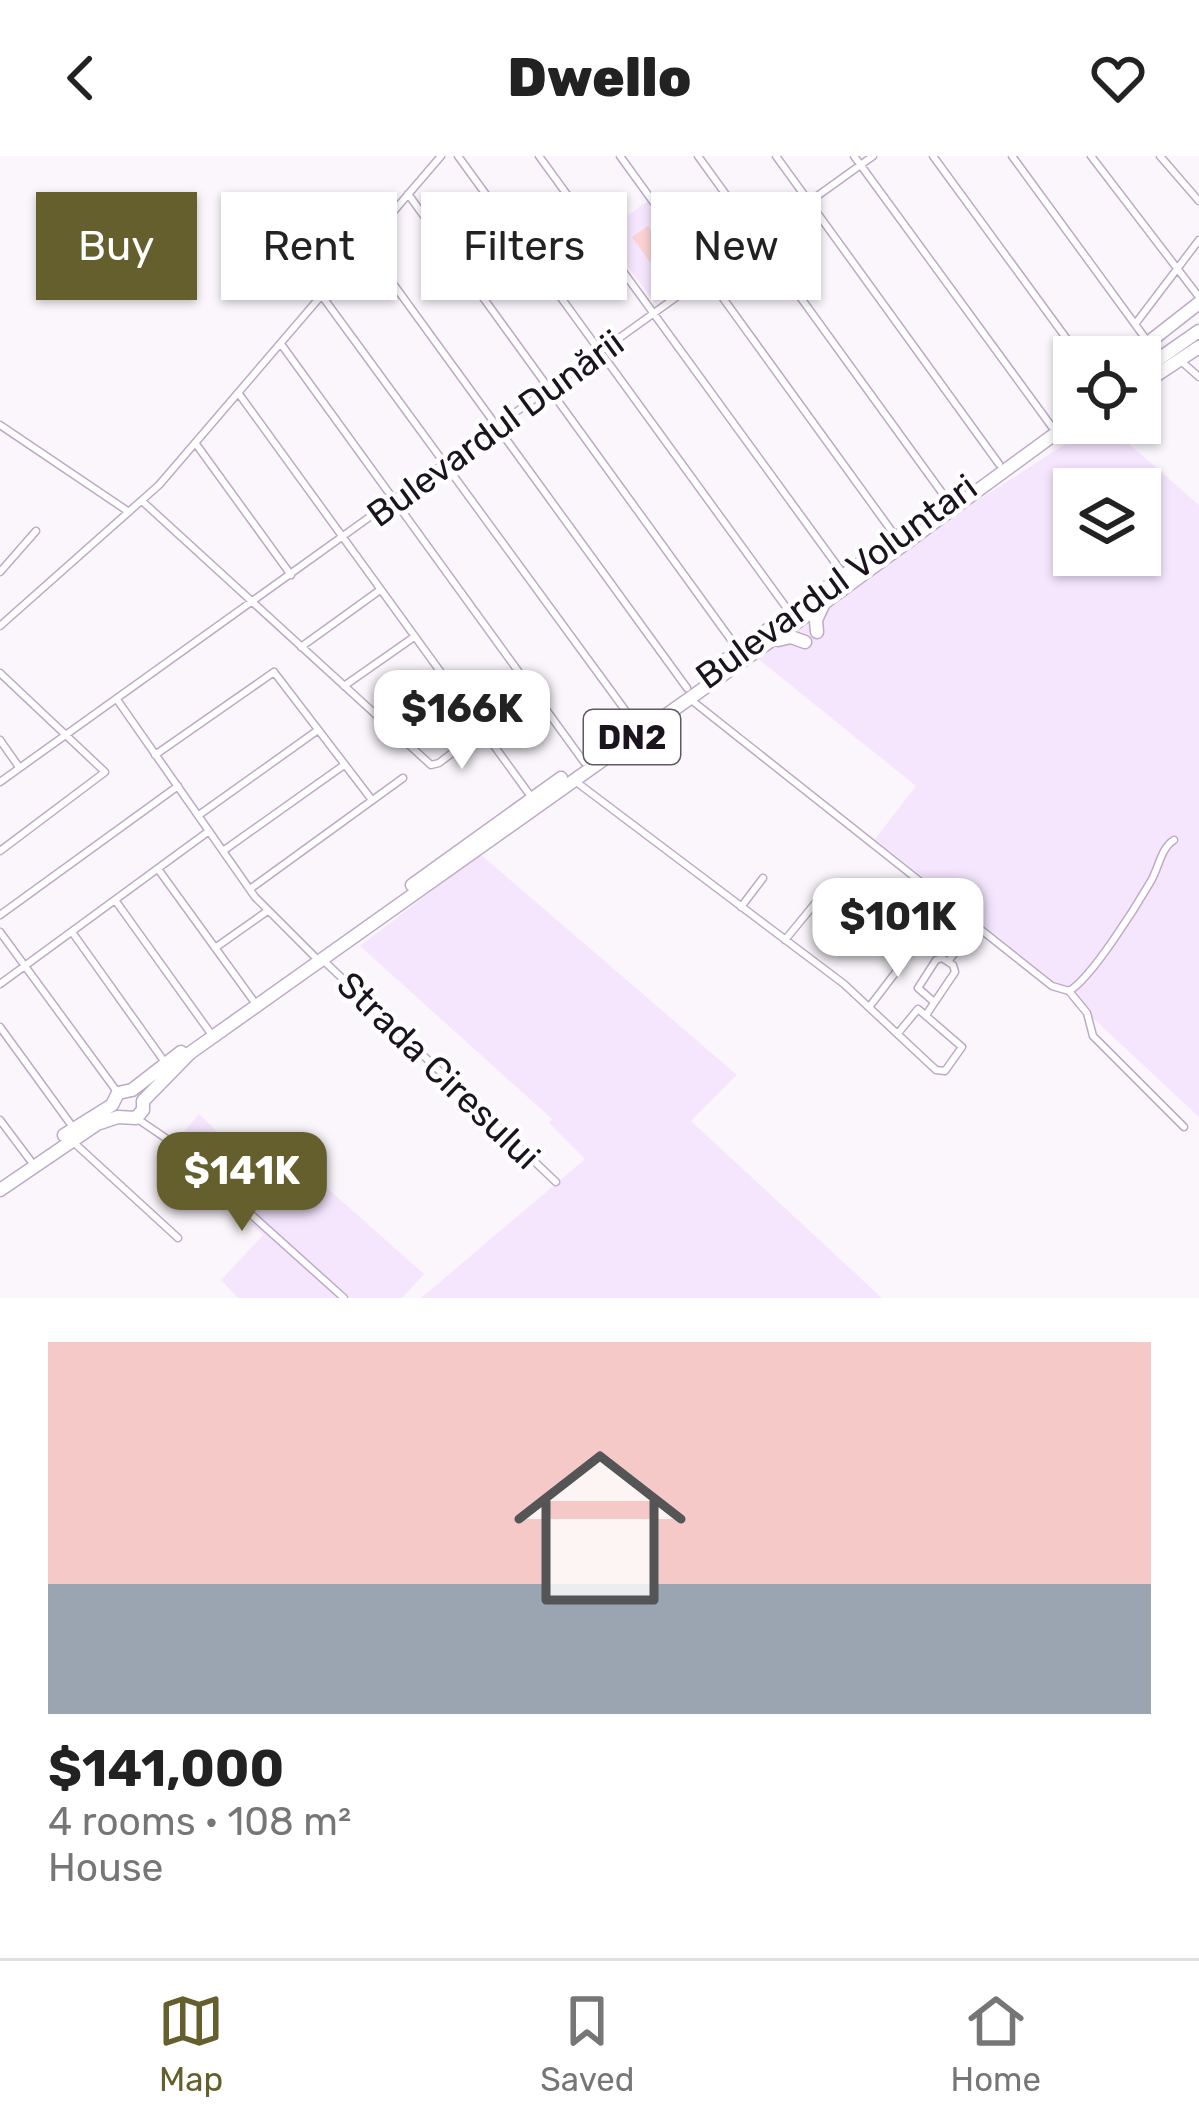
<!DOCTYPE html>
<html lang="en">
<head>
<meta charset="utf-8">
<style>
  :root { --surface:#fff; --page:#f2f2f2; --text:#222; --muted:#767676; --line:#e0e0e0; --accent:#645f2c }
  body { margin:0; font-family:Rubik,sans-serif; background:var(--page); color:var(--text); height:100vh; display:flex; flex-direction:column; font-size:45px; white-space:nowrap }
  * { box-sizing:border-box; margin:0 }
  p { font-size:39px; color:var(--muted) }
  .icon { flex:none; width:66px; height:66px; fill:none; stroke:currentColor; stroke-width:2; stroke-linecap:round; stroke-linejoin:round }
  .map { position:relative; height:1142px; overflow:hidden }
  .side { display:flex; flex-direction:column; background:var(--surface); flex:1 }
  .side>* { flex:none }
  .banner { position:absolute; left:36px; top:36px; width:1128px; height:108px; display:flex; gap:24px }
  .buttons { position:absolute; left:1053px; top:180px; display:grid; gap:24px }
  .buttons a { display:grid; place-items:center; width:108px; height:108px; border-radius:0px; background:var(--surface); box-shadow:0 3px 9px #0004; font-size:60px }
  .price { position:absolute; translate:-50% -102px; padding:0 27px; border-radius:24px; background:#fff; color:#222; font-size:39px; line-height:78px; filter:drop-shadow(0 3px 6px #0008) }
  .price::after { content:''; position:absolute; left:50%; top:72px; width:36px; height:27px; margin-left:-18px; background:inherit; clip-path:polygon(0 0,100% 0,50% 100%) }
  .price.on { background:var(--accent); color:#fff }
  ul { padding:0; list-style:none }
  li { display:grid; align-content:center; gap:24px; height:636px; padding:0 48px }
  li span { display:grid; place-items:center; height:372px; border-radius:0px; color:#555 }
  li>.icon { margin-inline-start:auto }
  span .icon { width:216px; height:216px; fill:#fffc; stroke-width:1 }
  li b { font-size:51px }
  .pill { padding:0 42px; border-radius:0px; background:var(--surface); box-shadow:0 3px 9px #0004; font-size:42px; line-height:108px }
  .pill.on { background:var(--accent); color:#fff }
  header { display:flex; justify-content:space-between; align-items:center; height:156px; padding:0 48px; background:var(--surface); font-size:54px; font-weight:800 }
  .tabs { display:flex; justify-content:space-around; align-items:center; height:168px; border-top:3px solid var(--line); background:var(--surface); font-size:33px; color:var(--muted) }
  .tabs a { display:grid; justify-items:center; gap:6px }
  .tabs .on { color:var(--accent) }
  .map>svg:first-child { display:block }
  .built { fill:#f5e6fe; fill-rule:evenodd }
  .green { fill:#fcd2d4 }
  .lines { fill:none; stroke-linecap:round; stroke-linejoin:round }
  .minor-casing { stroke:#bda9c8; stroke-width:9 }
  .highway-casing { stroke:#bda9c8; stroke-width:15 }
  .minor { stroke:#fff; stroke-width:6 }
  .highway { stroke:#fff; stroke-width:12 }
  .labels { text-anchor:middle; stroke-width:9; stroke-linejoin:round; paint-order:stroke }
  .shield { fill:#fff; stroke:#5f5a62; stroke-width:3 }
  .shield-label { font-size:33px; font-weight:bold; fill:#1b141f }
  .street-label { font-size:36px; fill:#1b141f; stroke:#fff }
</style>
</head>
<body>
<header><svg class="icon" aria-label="back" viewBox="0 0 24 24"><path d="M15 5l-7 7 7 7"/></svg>Dwello<svg class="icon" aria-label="heart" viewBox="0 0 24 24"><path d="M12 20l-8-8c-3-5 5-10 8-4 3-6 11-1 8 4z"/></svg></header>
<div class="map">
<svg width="1199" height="1142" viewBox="0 0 1199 1142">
  <rect width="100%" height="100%" fill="#faf6fc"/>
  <!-- built -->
  <path class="built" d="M 648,45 L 699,116 L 655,147 L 603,77 Z
    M 1098,267 L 1105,267 L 1199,349 L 1199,961 L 1050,822 L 875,683 L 916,630 L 757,502 L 977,345 ZM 1074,333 L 1140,333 L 1140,399 L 1074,399 Z
    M 480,698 L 737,919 L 691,965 L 882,1142 L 421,1142 L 585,1003 L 549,967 L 552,963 L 360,790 Z
    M 199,958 L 274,1032 L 299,1007 L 424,1118 L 402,1142 L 238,1142 L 221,1124 L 263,1079 L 168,994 Z"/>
  <!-- green -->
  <path class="green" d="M 648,70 L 671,102 L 655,113 L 632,81 Z"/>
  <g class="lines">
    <defs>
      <path id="minor" d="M 458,0 L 791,458
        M 539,0 L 844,419
        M 620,0 L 896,381
        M 698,0 L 948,345
        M 776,0 L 999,308
        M 854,0 L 1052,271
        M 933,0 L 1080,201
        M 1012,0 L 1148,186
        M 1091,0 L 1199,141
        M 1160,0 L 1199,45
        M 408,38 L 737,492
        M 365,89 L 687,532
        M 322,140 L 636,569
        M 1136,167 L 1199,84
        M 281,188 L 584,606
        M 1182,206 L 1199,221
        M 239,238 L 532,642
        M 0,269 L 129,356
        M 196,288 L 291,419
        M 142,345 L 431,609 L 439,607 L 481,575
        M 0,416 L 36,375
        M 0,470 L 159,329 L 441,0
        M 301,491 L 380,434
        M 0,517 L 105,616 L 0,695
        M 344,530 L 414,481
        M 690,543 L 1052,830 L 1069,835 L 1087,857 L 1093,880 L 1184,971
        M 118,545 L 255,741 L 314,800
        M 389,571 L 447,528
        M 0,584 L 19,611
        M 155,599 L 274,516 L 372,644
        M 575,625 L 844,828 L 936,914 L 945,915 L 962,891 L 918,853 L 899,876
        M 0,626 L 873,0
        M 199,659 L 318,574
        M 223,695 L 344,609
        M 158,713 L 253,844
        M 250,733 L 403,622
        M 115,744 L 209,875
        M 741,751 L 763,722
        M 0,759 L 178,630
        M 0,776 L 118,937
        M 72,776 L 164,905
        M 785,784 L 817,745 L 854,774
        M 215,792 L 266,756
        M 950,803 L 976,770
        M 324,805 L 556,1026
        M 0,828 L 209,675
        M 1069,835 C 1091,823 1137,749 1151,725 C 1159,711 1161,692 1174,684
        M 870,850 L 899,812
        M 926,859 L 955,816 L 953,809 L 942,802 L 936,804 L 918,832 L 934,846
        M 0,871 L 72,970
        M 0,964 L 30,1004
        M 139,964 L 167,983 L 344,1142
        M 71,984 L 178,1082"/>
      <path id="highway" d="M 1130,201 L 1199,147
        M 1140,216 L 1199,175
        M 1140,230 L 1199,191
        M 817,476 L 816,464 L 823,449
        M 778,484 L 791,481 L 805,486
        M 724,505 L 907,374
        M 412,729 L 561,622
        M 64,979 L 112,949 L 118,937 L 132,934 L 181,896
        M 0,1034 L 97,968 L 118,961 L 136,962 L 143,954 L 143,945 L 190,897 L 824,447 L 1074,264"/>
    </defs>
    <!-- minor casing -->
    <use href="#minor" class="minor-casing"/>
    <!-- highway casing -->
    <use href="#highway" class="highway-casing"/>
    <!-- minor -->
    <use href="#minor" class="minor"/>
    <!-- highway -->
    <use href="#highway" class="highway"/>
  </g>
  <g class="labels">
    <!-- shield labels -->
    <rect class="shield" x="584" y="554" width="96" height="54" rx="9"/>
    <g class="shield-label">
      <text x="632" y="593">DN2</text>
    </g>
    <!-- street labels -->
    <g class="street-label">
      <text transform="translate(495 272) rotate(-36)" y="13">Bulevardul Dunării</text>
      <text transform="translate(836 425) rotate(-36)" y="13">Bulevardul Voluntari</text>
      <text transform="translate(439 914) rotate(44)" y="13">Strada Ciresului</text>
    </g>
  </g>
</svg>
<div class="buttons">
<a><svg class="icon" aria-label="locate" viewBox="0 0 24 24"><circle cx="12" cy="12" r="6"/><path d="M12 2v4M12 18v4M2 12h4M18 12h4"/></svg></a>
<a><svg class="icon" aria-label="layers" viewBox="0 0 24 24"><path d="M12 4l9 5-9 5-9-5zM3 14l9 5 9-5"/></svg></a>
</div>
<b class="price" style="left:462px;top:616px">$166K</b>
<b class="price" style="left:898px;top:824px">$101K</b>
<b class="price on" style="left:242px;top:1078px">$141K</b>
<div class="banner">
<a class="pill on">Buy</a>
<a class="pill">Rent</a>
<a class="pill">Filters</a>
<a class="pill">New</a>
</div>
</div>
<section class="side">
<ul>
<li><span style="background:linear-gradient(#f6c9c9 65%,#9aa5b1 0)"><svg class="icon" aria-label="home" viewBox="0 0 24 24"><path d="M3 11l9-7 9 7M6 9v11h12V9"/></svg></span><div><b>$141,000</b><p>4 rooms · 108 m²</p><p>House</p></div></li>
</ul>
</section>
<nav class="tabs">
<a class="on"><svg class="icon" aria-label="map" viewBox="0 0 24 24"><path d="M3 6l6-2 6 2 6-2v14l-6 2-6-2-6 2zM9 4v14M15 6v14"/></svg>Map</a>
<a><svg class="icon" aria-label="saved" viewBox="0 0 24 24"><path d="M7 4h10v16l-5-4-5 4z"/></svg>Saved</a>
<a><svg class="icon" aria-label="home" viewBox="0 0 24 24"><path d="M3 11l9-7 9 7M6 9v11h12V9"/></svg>Home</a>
</nav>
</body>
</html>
